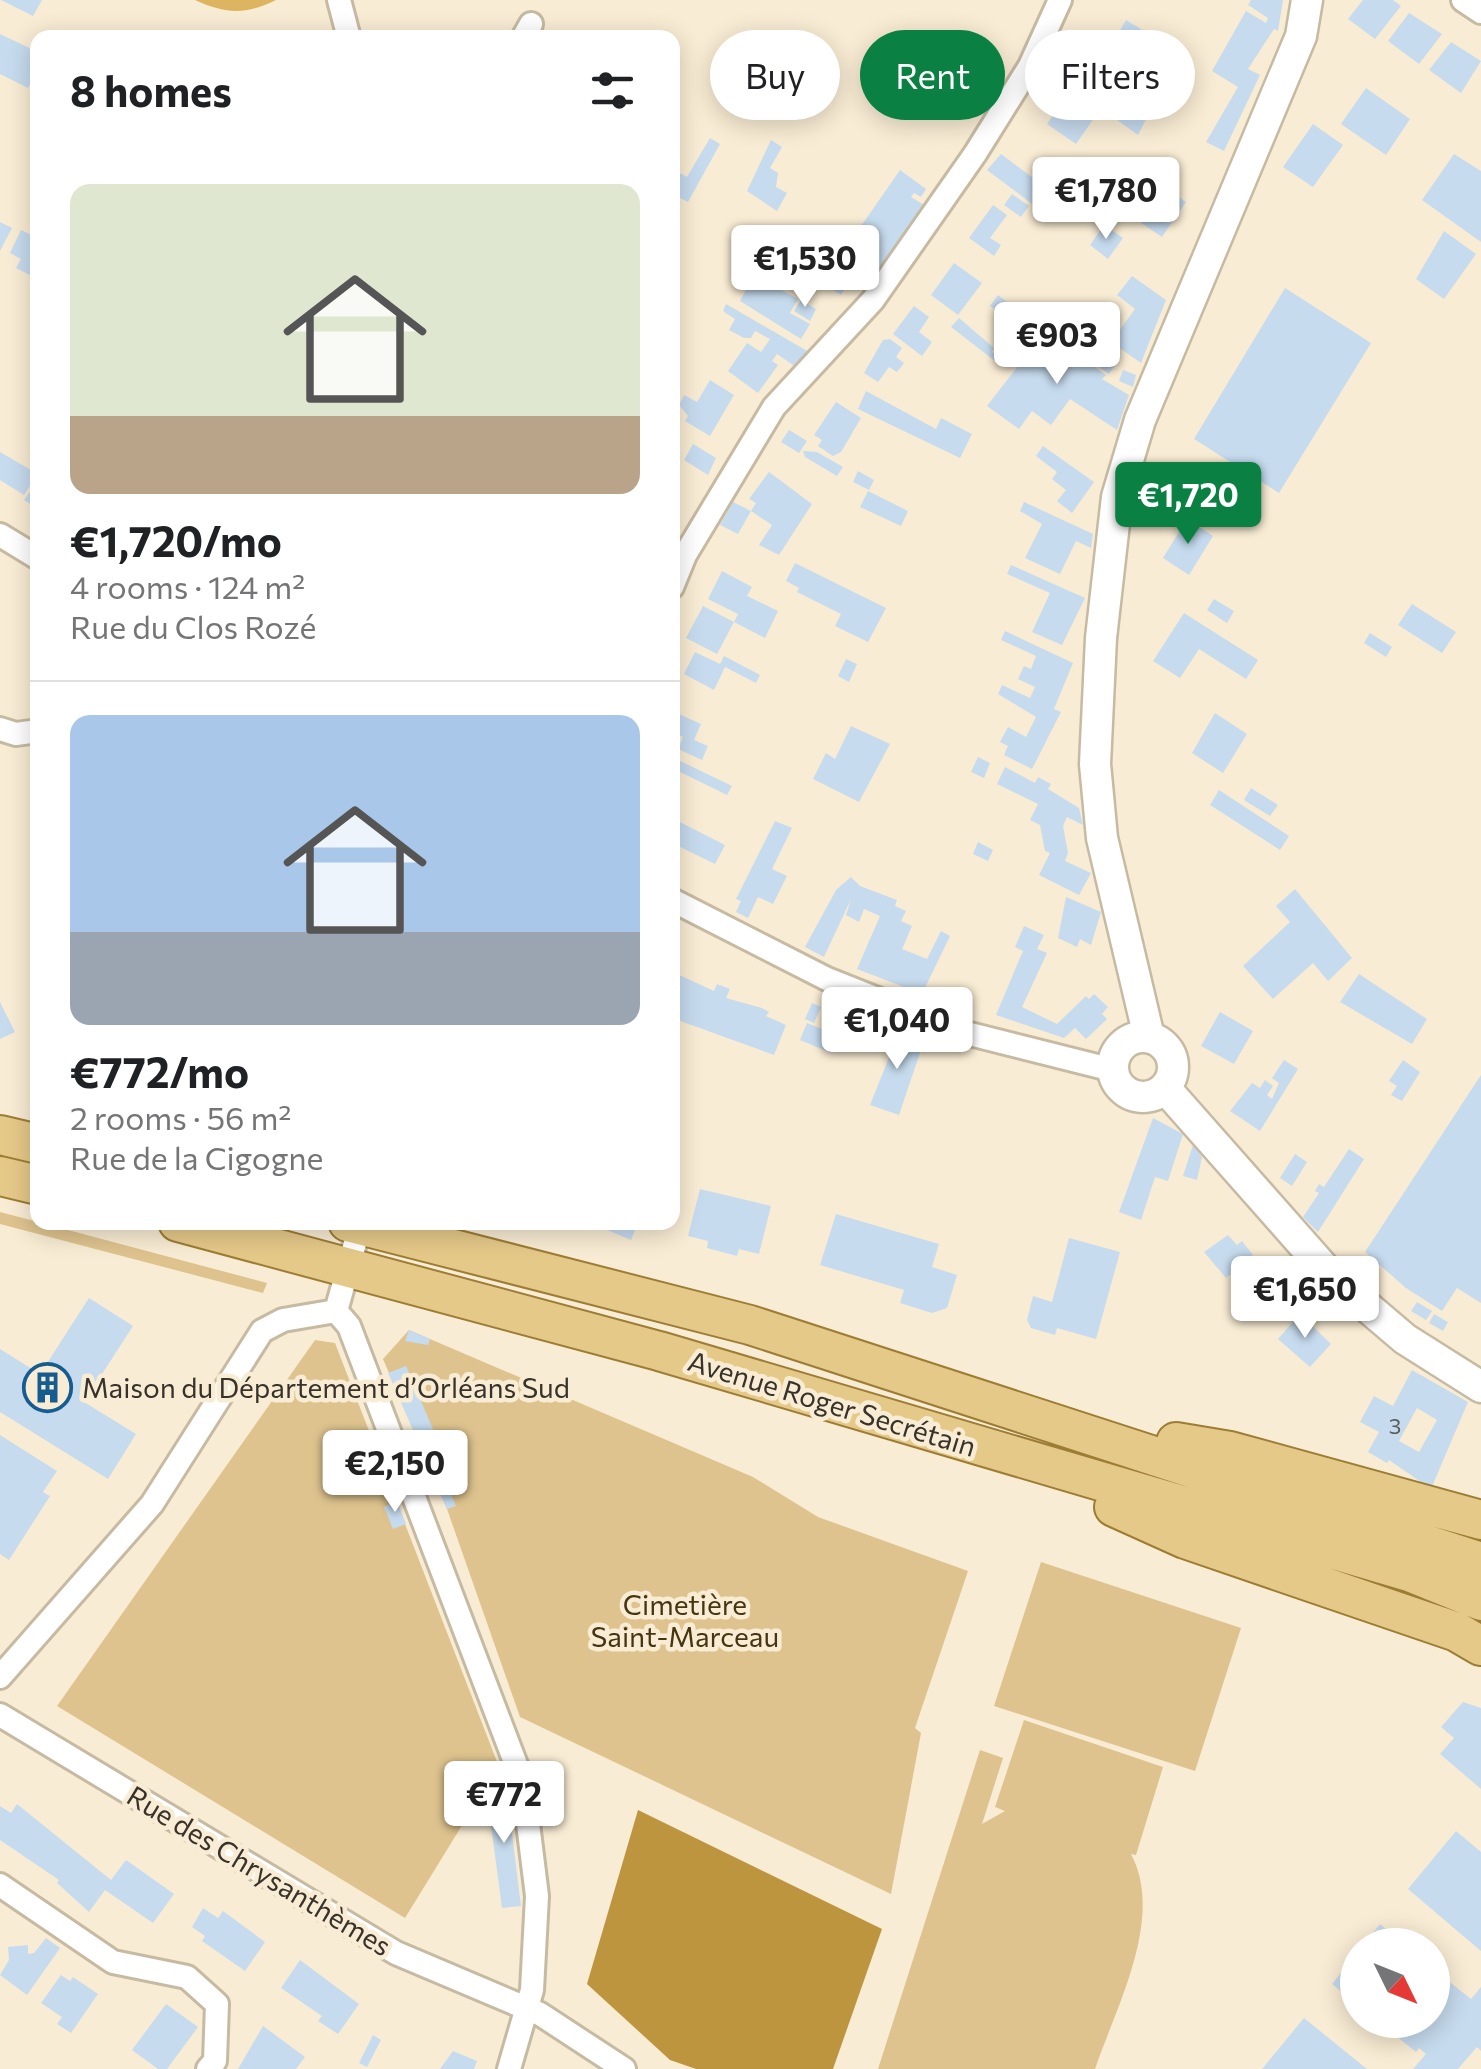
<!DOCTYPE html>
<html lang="en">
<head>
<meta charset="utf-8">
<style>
  :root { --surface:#fff; --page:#f6f6f6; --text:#202124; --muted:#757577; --line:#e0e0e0; --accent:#0b8043 }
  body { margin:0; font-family:Commissioner,sans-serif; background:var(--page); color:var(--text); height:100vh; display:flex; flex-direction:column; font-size:38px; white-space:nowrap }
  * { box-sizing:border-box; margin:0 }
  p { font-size:32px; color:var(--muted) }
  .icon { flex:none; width:55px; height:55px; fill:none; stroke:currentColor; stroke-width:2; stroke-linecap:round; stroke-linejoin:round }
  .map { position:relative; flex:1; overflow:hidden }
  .details { position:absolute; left:30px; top:30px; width:650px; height:1200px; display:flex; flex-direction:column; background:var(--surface); border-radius:20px; box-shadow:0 5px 25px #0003 }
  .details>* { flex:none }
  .banner { position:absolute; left:710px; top:30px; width:620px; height:90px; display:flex; gap:20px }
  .needle { width:65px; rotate:133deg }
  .tools { position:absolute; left:1340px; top:1928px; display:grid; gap:20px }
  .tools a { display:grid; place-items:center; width:110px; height:110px; border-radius:50%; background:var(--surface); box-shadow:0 5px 25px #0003; font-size:50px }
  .price { position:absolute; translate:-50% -85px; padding:0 22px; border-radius:10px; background:#fff; color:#222; font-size:32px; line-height:65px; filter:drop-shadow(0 2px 5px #0008) }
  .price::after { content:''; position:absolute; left:50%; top:60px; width:30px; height:22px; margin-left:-15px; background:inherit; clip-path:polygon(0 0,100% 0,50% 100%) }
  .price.active { background:var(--accent); color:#fff }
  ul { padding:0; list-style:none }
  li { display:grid; align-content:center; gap:20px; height:530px; padding:0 40px }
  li+li { border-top:2px solid var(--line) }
  li span { display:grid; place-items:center; height:310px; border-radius:20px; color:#555 }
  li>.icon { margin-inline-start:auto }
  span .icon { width:180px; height:180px; fill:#fffc; stroke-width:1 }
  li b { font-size:42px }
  h2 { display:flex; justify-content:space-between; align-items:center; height:120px; padding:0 40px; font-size:42px }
  .chip { padding:0 35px; border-radius:45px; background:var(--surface); box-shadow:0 5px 25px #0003; font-size:35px; line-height:90px }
  .chip.active { background:var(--accent); color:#fff }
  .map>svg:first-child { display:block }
  .green { fill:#dec38e }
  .forest { fill:#ddb45f }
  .water { fill:#bd953f }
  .building { fill:#c6dbee; fill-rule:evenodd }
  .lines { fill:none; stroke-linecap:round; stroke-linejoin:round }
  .minor-casing { stroke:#c6baa2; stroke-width:28 }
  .tertiary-casing { stroke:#c6baa2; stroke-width:35 }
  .primary-casing { stroke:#9d7d34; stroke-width:42 }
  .minor { stroke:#fff; stroke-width:22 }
  .tertiary { stroke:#fff; stroke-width:30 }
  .primary { stroke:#e5c989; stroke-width:38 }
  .labels { text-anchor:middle; stroke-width:9; stroke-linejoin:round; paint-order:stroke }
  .number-label { font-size:22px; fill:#5c5d5b }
  .poi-label { font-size:28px; fill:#38332a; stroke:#f9ecd4; text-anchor:start }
  .street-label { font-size:28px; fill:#38332a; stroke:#f9ecd4 }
  .park-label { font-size:28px; fill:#463510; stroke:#f9ecd4 }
</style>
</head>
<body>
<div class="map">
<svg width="1481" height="2069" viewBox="0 0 1481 2069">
  <rect width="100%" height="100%" fill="#f9ecd4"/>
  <!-- green -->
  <path class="green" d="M 0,1212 L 38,1222 L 267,1283 L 263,1293 L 0,1224 Z
    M 409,1330 L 753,1477 L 818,1517 L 968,1571 L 915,1728 L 921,1733 L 891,1894 L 520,1717 L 447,1509 L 383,1359 Z
    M 315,1340 L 335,1343 L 506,1785 L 485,1788 L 405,1918 L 57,1706 Z
    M 1041,1562 L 1241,1628 L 1195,1771 L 994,1706 Z
    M 1024,1720 L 1163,1767 L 1136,1855 L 1131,1854 C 1165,1918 1116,2007 1095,2069 L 878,2069 L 980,1750 L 1003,1758 L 982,1824 L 1005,1811 L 995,1807 Z"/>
  <!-- forest -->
  <path class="forest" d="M 195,0 L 276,0 C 246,15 225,14 195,0 Z"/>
  <!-- water -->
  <path class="water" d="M 638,1810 L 882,1929 L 833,2069 L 696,2069 L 670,2060 L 587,1984 Z"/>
  <!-- building -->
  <path class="building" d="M 1,0 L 42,0 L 33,16 Z
    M 1251,0 L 1283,0 L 1278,31 L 1274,29 L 1248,69 L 1260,75 L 1224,151 L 1206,142 L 1238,87 L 1212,71 L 1246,11 L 1266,23 L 1268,18 L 1248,5 Z
    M 1363,0 L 1393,0 L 1401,6 L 1375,39 L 1348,19 Z
    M 1409,13 L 1442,34 L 1419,64 L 1388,41 Z
    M 1126,20 L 1159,40 L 1123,97 L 1093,77 Z
    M 0,34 L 38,52 L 38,70 L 28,88 L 0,74 Z
    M 1451,42 L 1481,61 L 1461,93 L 1429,70 Z
    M 1077,81 L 1106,101 L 1076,144 L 1047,124 Z
    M 1366,88 L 1410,119 L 1386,155 L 1341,124 Z
    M 1129,101 L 1149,114 L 1138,135 L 1116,119 Z
    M 1313,124 L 1343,145 L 1313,187 L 1283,167 Z
    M 710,138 L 720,144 L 688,202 L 672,194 L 672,169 L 687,177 Z
    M 771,140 L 782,147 L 770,168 L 778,173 L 776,187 L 787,193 L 777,211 L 747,191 Z
    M 1001,154 L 1048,189 L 1044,194 L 1058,204 L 1051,218 L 987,170 Z
    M 1454,154 L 1481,171 L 1481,242 L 1422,200 Z
    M 1098,159 L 1121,176 L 1096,203 L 1104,208 L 1097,218 L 1088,212 L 1085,218 L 1065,204 Z
    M 900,170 L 926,189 L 921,197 L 914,193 L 911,197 L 924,205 L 876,272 L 843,252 Z
    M 1165,188 L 1186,202 L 1162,237 L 1141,223 Z
    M 1012,194 L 1029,206 L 1021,217 L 1004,205 Z
    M 993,205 L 1007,215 L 990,238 L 1001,245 L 994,256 L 969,238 Z
    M 0,222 L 12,228 L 0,251 Z
    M 1104,225 L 1123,238 L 1108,259 L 1090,245 Z
    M 21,230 L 38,238 L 38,279 L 16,268 L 21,259 L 10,253 Z
    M 1444,231 L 1476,254 L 1444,299 L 1416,279 Z
    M 826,247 L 858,267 L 841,295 L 809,276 L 811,272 L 803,266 L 810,254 L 819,260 Z
    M 954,263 L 982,283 L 958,315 L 931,295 Z
    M 1132,276 L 1166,300 L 1141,363 L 1111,342 L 1135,309 L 1117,295 Z
    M 763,280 L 798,299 L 790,313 L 810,324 L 801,339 L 740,301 L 749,284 L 757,289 Z
    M 1285,288 L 1371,343 L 1279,493 L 1194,439 Z
    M 998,295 L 1019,311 L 1011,322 L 990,306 Z
    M 801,300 L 816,309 L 810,321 L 794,311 Z
    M 726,304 L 809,352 L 796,367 L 777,354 L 772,361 L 778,365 L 758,393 L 728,371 L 747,343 L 761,352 L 770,339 L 755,331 L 751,338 L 744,338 L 729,330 L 735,319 L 723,311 Z
    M 914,306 L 929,317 L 919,332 L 932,342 L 922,356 L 893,334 Z
    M 959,318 L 994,348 L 992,352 L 998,357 L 995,361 L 951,327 Z
    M 1045,331 L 1106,375 L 1102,379 L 1129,395 L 1117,430 L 1070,399 L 1051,425 L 1032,411 L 1019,429 L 987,406 Z
    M 890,339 L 902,348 L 896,357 L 904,363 L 897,372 L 889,367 L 878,382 L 864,373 L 883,340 Z
    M 1104,356 L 1116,364 L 1109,374 L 1097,366 Z
    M 1123,370 L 1136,375 L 1133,387 L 1119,381 Z
    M 710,380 L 734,395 L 710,436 L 685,421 L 688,416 L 679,405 L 684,395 L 697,402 Z
    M 866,391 L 936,429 L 941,418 L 972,434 L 960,458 L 858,409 Z
    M 836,402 L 861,418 L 841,452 L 833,456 L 818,446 L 822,440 L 814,435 Z
    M 789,430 L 807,441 L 799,453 L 781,442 Z
    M 693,444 L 716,458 L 708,475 L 684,460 Z
    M 1043,446 L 1094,482 L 1072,513 L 1057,501 L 1066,490 L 1052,479 L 1057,472 L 1036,456 Z
    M 803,451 L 817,452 L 843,467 L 837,476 L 805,457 Z
    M 0,452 L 38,474 L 24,495 L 0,480 Z
    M 858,471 L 874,480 L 869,490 L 853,482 Z
    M 769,472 L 812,504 L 779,555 L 759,545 L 772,525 L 751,511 L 756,503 L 749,499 Z
    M 38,480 L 38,509 L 24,500 Z
    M 868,491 L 908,511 L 901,526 L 860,507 Z
    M 733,502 L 751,511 L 738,534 L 720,525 Z
    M 1024,502 L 1093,534 L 1091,548 L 1076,541 L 1060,574 L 1025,558 L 1042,524 L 1020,511 Z
    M 1187,519 L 1213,536 L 1189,575 L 1163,558 Z
    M 795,563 L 886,608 L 868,642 L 835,626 L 841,614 L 797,592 L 799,588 L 786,581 Z
    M 1011,565 L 1085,598 L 1062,645 L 1032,632 L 1050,593 L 1007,574 Z
    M 722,571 L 752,587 L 747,596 L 778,611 L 765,638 L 734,622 L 738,614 L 708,599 Z
    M 1214,599 L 1234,611 L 1227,623 L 1207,610 Z
    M 1412,604 L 1456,632 L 1442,653 L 1398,625 Z
    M 703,606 L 734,622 L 717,654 L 686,638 Z
    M 1184,613 L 1258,660 L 1246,679 L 1199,649 L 1180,678 L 1153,661 Z
    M 1005,631 L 1073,663 L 1054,709 L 1061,712 L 1032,769 L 1004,755 L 1008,746 L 1000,742 L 1008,727 L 1026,737 L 1036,717 L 998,694 L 1002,685 L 1030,698 L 1035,687 L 1018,679 L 1024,666 L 1031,669 L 1036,656 L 1001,640 Z
    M 1370,633 L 1392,647 L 1386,657 L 1364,643 Z
    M 695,652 L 720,664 L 724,656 L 760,675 L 756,683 L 725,667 L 714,690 L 684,674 Z
    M 846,659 L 857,664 L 849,682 L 838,676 Z
    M 672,711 L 701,724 L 694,740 L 708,746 L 702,760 L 678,749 L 683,737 L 672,732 Z
    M 1215,713 L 1247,734 L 1223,773 L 1192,753 Z
    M 851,726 L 890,744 L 859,802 L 813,779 L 826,753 L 835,759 Z
    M 672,757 L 732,786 L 727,795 L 672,768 Z
    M 978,757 L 990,763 L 984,778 L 971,772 Z
    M 1005,767 L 1035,783 L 1038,777 L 1051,784 L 1048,789 L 1079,808 L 1083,825 L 1067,817 L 1063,826 L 1068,853 L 1065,861 L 1091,873 L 1079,895 L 1039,875 L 1050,853 L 1045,851 L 1040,825 L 1030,820 L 1038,804 L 997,784 Z
    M 1251,788 L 1278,805 L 1270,816 L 1244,800 Z
    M 1219,790 L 1289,836 L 1280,850 L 1210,805 Z
    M 672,818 L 725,845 L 715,864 L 672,843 Z
    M 775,821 L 792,828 L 772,869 L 787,876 L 773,904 L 758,897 L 748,918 L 736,912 L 741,901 L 736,899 Z
    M 978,842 L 993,850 L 988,861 L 973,854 Z
    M 851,877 L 860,886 L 897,900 L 895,906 L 906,911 L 901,921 L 912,926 L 902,949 L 927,959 L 941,931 L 950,936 L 922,994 L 857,969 L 880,916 L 864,909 L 859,922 L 846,915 L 851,899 L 824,957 L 805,947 L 836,890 Z
    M 1295,889 L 1352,958 L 1328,981 L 1313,963 L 1273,999 L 1243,966 L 1290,922 L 1276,906 Z
    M 1066,897 L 1101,912 L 1091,945 L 1080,939 L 1077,947 L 1058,938 Z
    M 1024,926 L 1044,935 L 1037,949 L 1047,953 L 1022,1007 L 1057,1024 L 1086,996 L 1089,999 L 1094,994 L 1108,1007 L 1102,1014 L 1107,1019 L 1086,1039 L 1075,1028 L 1064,1038 L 996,1015 L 1023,951 L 1015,947 Z
    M 675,973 L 714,991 L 717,984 L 730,989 L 726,998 L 762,1008 L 769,1012 L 766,1016 L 786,1025 L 774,1055 L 672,1018 Z
    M 1359,974 L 1427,1019 L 1412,1044 L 1340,1002 Z
    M 0,1002 L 15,1032 L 0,1039 Z
    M 812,1003 L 821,1007 L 814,1023 L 805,1019 Z
    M 846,1012 L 852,1014 L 831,1053 L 800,1040 L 807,1023 L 832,1033 Z
    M 1220,1012 L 1253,1031 L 1234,1064 L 1201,1046 Z
    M 892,1028 L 924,1041 L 899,1115 L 870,1105 L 892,1050 L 885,1048 Z
    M 1284,1060 L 1298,1069 L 1260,1131 L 1230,1111 L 1252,1083 L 1260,1088 L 1265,1080 L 1273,1086 L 1267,1095 L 1272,1099 L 1279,1083 L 1272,1078 Z
    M 1403,1060 L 1420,1072 L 1402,1101 L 1391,1095 L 1397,1086 L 1389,1081 Z
    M 1481,1075 L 1481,1303 L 1457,1288 L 1442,1311 L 1406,1288 L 1365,1252 Z
    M 1153,1118 L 1183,1134 L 1168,1181 L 1155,1177 L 1141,1220 L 1119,1212 Z
    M 1193,1145 L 1202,1157 L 1197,1180 L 1183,1176 Z
    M 1349,1149 L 1364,1159 L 1318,1232 L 1303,1217 L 1319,1193 L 1315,1191 L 1319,1184 L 1324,1187 Z
    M 1295,1154 L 1307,1162 L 1292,1186 L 1280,1178 Z
    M 700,1189 L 771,1206 L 759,1254 L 739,1249 L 737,1256 L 707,1248 L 708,1241 L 688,1236 Z
    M 836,1214 L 939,1244 L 932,1267 L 957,1275 L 947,1308 L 932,1313 L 900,1303 L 904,1290 L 820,1265 Z
    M 588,1222 L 638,1222 L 631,1240 Z
    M 1228,1235 L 1237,1245 L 1242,1241 L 1253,1255 L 1226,1278 L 1204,1252 Z
    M 1069,1238 L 1120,1252 L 1096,1339 L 1057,1328 L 1055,1335 L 1031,1328 L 1027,1320 L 1033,1296 L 1052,1302 Z
    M 89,1298 L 133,1326 L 84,1402 L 136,1434 L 108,1479 L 0,1412 L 0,1349 L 40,1374 Z
    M 1417,1302 L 1432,1311 L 1426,1320 L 1411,1311 Z
    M 1300,1314 L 1331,1344 L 1310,1367 L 1278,1339 Z
    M 1434,1314 L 1448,1322 L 1443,1331 L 1429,1323 Z
    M 409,1330 L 430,1339 L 428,1345 L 405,1341 Z
    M 406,1366 L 441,1448 L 424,1455 L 388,1373 Z
    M 1412,1370 L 1468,1402 L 1431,1489 L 1389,1460 L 1387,1463 L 1368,1452 L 1379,1432 L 1360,1422 L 1374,1396 L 1393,1406 ZM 1417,1408 L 1437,1420 L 1419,1452 L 1399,1441 Z
    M 0,1435 L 57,1471 L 43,1492 L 50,1496 L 9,1560 L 0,1554 Z
    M 377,1448 L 385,1470 L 371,1475 L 363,1454 Z
    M 439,1465 L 456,1506 L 447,1509 L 429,1469 Z
    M 397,1501 L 406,1524 L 393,1529 L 384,1507 Z
    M 1463,1702 L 1481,1708 L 1481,1789 L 1440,1754 L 1454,1738 L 1441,1727 Z
    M 506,1785 L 521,1906 L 502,1908 L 486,1788 Z
    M 17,1804 L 111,1880 L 126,1860 L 174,1894 L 153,1923 L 105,1890 L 89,1912 L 57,1883 L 59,1880 L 0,1840 L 0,1806 L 11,1813 Z
    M 1456,1831 L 1481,1852 L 1481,1951 L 1408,1889 Z
    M 203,1908 L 218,1918 L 223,1911 L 265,1942 L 245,1971 L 202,1941 L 205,1936 L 192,1927 Z
    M 1380,1924 L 1405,1945 L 1363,1945 Z
    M 46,1938 L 60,1948 L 27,1995 L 0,1975 L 9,1960 L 8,1947 L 28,1945 L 28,1954 L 34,1953 Z
    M 1358,1952 L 1358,2005 L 1332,1984 Z
    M 300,1960 L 359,2004 L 338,2034 L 318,2021 L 322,2016 L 281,1988 Z
    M 1432,1968 L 1471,1999 L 1481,1987 L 1481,2051 L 1477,2047 L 1458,2069 L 1413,2069 L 1426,2054 L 1419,2048 L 1416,2052 L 1376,2020 L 1432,2020 Z
    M 61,1975 L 70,1981 L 73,1977 L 98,1994 L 71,2033 L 57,2024 L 62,2017 L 41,2003 Z
    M 166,2004 L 198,2027 L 167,2069 L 158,2069 L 132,2050 Z
    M 1304,2018 L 1367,2069 L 1262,2069 Z
    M 263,2026 L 305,2057 L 296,2069 L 238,2069 Z
    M 373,2035 L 381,2040 L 367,2067 L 359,2063 Z
    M 453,2051 L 477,2061 L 474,2069 L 440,2069 Z"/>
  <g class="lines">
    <defs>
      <path id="minor" d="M 339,0 L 349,38
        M 1463,0 L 1481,12
        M 523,38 L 531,24
        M 0,535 L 38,558
        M 672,587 L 685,555 L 774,407 L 873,300 L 975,154 L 1030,66 L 1060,0
        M 0,729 L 16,734 L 38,731
        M 672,900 L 827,979 L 958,1031 L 1113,1070
        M 336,1311 L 349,1326 L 523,1783 L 537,1896 L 532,1990 L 509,2069
        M 336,1311 L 361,1222
        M 0,1677 L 152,1504 L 262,1331 L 283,1320 L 336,1311
        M 0,1715 L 396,1953 L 540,2014 L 624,2069
        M 0,1885 L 113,1962 L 187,1977 L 217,2004 L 215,2061 L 208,2069"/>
      <path id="tertiary" d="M1113 1067a30 30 0 1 1 60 0a30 30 0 1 1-60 0Z
        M 1149,1037 L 1102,838 L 1095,764 L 1101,638 L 1117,497 L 1140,420 L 1301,36 L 1307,0
        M 1165,1088 L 1331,1276 L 1405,1339 L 1481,1387"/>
      <path id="primary" d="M 0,1135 L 38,1144
        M 0,1176 L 38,1185
        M 178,1222 L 659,1351 L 1409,1572 L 1481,1601
        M 348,1222 L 750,1325 L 1481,1562
        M 1176,1442 L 1230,1451 L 1481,1520
        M 1114,1507 L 1185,1539 L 1457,1632 L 1481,1646"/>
    </defs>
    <!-- minor casing -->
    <use href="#minor" class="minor-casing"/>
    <!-- tertiary casing -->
    <use href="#tertiary" class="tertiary-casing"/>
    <!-- primary casing -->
    <use href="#primary" class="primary-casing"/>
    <!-- minor -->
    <use href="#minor" class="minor"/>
    <!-- tertiary -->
    <use href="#tertiary" class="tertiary"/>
    <!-- primary -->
    <use href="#primary" class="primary"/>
  </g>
  <!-- icons -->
  <defs>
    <symbol id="building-ring" viewBox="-11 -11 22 22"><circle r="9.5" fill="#f9ecd4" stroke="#155c90" stroke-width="1.5"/><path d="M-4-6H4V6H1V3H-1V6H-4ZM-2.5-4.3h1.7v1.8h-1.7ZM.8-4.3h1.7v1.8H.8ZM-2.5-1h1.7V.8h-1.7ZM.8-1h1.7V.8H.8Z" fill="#155c90"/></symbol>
  </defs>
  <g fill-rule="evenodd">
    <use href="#building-ring" x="20" y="1360" width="55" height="55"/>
  </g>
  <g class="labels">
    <!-- number labels -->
    <g class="number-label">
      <text x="1395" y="1434">3</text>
    </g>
    <!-- poi labels -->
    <g class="poi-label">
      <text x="82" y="1398">Maison du Département d’Orléans Sud</text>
    </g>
    <!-- street labels -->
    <g class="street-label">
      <text transform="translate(832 1404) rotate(17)" y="10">Avenue Roger Secrétain</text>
      <text transform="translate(259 1871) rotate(31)" y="10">Rue des Chrysanthèmes</text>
    </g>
    <!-- park labels -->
    <g class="park-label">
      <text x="685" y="1615">Cimetière<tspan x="685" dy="32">Saint-Marceau</tspan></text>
    </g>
  </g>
</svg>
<div class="tools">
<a><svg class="needle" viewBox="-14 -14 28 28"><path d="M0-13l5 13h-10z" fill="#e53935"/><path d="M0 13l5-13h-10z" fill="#757577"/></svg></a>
</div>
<b class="price" style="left:1106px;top:242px">€1,780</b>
<b class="price" style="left:805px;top:310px">€1,530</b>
<b class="price" style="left:1057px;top:387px">€903</b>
<b class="price active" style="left:1188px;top:547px">€1,720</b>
<b class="price" style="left:897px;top:1072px">€1,040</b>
<b class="price" style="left:1305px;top:1341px">€1,650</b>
<b class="price" style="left:395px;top:1515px">€2,150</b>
<b class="price" style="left:504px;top:1846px">€772</b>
<div class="banner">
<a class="chip">Buy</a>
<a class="chip active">Rent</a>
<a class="chip">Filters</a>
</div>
<section class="details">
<h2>8 homes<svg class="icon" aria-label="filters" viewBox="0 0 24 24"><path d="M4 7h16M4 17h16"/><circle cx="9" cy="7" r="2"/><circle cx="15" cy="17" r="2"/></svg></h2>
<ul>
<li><span style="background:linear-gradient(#dfe7d0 75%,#b9a48a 0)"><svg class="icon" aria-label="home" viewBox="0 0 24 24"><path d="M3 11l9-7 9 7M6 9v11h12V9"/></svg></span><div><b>€1,720/mo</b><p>4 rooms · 124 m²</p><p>Rue du Clos Rozé</p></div></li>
<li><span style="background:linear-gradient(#a9c7e8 70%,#9aa5b1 0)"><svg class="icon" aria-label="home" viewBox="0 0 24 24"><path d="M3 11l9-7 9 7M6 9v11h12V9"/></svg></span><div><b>€772/mo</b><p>2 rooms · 56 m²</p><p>Rue de la Cigogne</p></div></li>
</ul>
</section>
</div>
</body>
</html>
